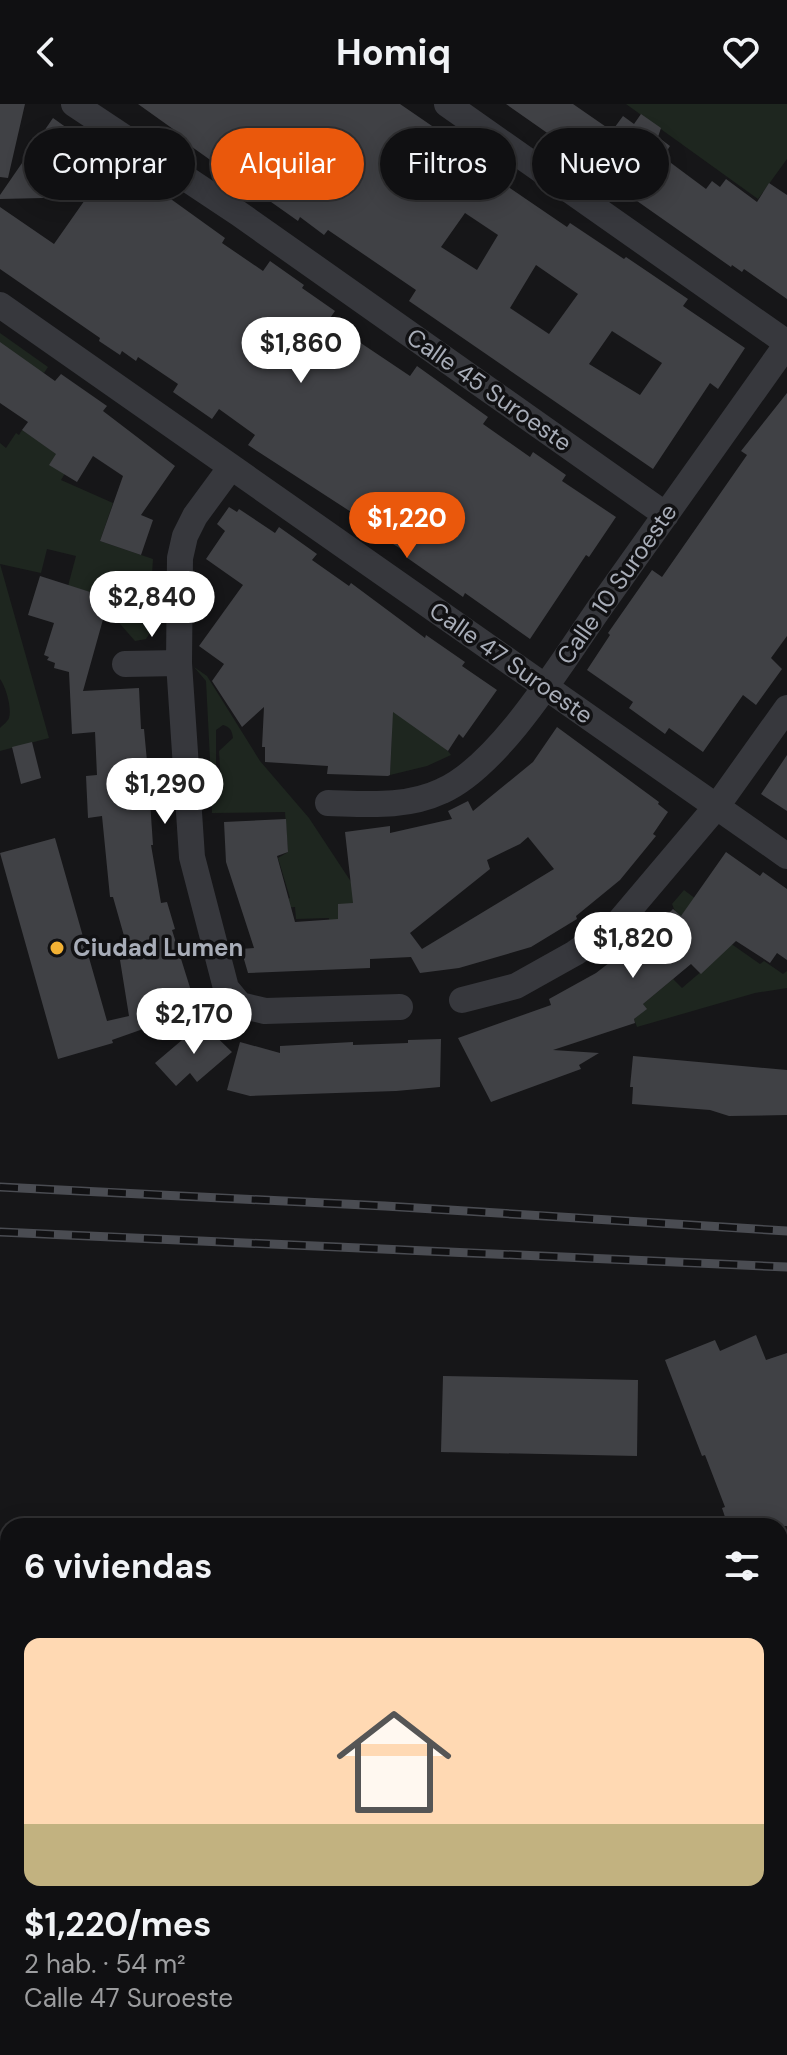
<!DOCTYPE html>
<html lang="es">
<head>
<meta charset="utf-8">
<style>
  :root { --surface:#101012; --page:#19191b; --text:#f1f3f6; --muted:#9c9d9f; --line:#303032; --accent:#ea580c }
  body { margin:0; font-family:"DM Sans",sans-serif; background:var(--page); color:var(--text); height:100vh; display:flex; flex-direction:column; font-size:30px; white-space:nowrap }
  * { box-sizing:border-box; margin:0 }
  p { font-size:26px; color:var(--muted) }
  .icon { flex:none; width:44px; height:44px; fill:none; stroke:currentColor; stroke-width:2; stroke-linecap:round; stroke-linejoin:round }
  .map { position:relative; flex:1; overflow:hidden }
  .details { position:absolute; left:0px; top:1414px; width:788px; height:538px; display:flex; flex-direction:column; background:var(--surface); border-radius:24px 24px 0 0; box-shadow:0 4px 20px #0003,0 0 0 2px var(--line) }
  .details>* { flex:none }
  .hud { position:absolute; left:24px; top:24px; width:740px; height:72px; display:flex; gap:16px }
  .price { position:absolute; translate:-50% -68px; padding:0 18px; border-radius:28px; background:#fff; color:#222; font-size:26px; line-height:52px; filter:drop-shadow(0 2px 4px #0008) }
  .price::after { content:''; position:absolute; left:50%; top:48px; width:24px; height:18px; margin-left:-12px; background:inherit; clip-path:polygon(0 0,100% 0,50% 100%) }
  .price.selected { background:var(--accent); color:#fff }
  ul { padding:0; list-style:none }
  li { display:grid; align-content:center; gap:16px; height:424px; padding:0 24px }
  li span { display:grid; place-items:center; height:248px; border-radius:16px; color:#555 }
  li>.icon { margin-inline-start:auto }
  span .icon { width:144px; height:144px; fill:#fffc; stroke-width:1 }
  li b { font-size:34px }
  h2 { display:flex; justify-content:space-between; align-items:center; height:96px; padding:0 24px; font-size:34px }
  .chip { padding:0 28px; border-radius:36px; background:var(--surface); box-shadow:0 4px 20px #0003,0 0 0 2px var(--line); font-size:28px; line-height:72px }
  .chip.selected { background:var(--accent); color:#fff }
  header { display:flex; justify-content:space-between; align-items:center; height:104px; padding:0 24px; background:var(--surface); font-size:36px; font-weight:700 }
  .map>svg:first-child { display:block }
  .green { fill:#1e261f }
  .building { fill:#404145; fill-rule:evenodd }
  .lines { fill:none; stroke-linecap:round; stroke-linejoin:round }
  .minor { stroke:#37383d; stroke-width:26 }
  .secondary { stroke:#45474d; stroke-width:38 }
  .rail-casing { stroke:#4a4c52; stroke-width:9 }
  .rail { stroke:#111113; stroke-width:6; stroke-dasharray:18; stroke-linecap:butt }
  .poi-dot { fill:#f2b134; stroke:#111113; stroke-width:3 }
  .labels { text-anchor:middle; stroke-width:7; stroke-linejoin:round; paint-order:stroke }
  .street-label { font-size:24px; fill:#a8adb8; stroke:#111113 }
  .poi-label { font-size:24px; font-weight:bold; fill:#a8adb8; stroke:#111113; text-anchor:start }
</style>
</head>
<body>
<header><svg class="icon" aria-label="back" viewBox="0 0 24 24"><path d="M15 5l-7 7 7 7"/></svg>Homiq<svg class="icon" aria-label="heart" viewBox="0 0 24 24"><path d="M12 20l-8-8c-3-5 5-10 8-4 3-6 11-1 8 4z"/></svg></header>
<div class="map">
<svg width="787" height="1951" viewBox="0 0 787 1951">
  <rect width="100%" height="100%" fill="#161618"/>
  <!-- green -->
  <path class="green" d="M 626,0 L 787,0 L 787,55 L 758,95 Z
    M 0,229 L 48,263 L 44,269 L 0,254 Z
    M 22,326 L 62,353 L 73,356 L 61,376 L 113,399 L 100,437 L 153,455 L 150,501 L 152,526 L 146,535 L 135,537 L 114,513 L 104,510 L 108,493 L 68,482 L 76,452 L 47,445 L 41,469 L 0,460 L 49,634 L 0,647 L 0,624 C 2,622 8,617 9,614 C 12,604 6,583 0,575 L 0,339 L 6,344 L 16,329 L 19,331 Z
    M 278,505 L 448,647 L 451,651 L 427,662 L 390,671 L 392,628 Z
    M 194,563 L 207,572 L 260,657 L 309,714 L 365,799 L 339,862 L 330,862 L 329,814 L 296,815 L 295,803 L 274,805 L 273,800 L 290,794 L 278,754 L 288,748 L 285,708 L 212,709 L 211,680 L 221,680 L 219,647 L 233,634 C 232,626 230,623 223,621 L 216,626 L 216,676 L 211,675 L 206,577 Z
    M 684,786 L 696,795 L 720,832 L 760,860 L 764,857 L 783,870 L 787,867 L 787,884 L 755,889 L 637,923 L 634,915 L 646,905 L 643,900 L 673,875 L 682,884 L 717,854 L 672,809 L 675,807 L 672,800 Z"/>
  <!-- building -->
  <path class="building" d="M 0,0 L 25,0 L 8,74 L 0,73 Z
    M 138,0 L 400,0 L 451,35 L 446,42 L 499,81 L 501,78 L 567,123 L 570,119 L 624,155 L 626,153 L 688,195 L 683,202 L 745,244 L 718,285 L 710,279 L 653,365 L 409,197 L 416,186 L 328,126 L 324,131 L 300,113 L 298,117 L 264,93 L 268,87 L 228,58 L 223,65 L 185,38 L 187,35 ZM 465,109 L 498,131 L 477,166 L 441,143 ZM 536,161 L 578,190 L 549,230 L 510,204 ZM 612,227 L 662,259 L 640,291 L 589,260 Z
    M 506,0 L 573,0 L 612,27 L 623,12 L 634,20 L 641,10 L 661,24 L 658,33 L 670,42 L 663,53 L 706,85 L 712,77 L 720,83 L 726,75 L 757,98 L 769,79 L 787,91 L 787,195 L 744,165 L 742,168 L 732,161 L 731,163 L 600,71 L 598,74 L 559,46 L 563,40 Z
    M 53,14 L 81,34 L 76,40 L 112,66 L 118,57 L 225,134 L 222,139 L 263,167 L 270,157 L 304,181 L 302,184 L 335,207 L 328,217 L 410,272 L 417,262 L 488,313 L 483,320 L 530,353 L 533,348 L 566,371 L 562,377 L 616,413 L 589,453 L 586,451 L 530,535 L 465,489 L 463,493 L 406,453 L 409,450 L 366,423 L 368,419 L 248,341 L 255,331 L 219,305 L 212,315 L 173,288 L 178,280 L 138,253 L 136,257 L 122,247 L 120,251 L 99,237 L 100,234 L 0,165 L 0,103 L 54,140 L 87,93 L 0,95 L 0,91 Z
    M 0,238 L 55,277 L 61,270 L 107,302 L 103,307 L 175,362 L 141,411 L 153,416 L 141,451 L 100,437 L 123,372 L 93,352 L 77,378 L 49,361 L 56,350 L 22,326 L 28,318 L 0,299 Z
    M 787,289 L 787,532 L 771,554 L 782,565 L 756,601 L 743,591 L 703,648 L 669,624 L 665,630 L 629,604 L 633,598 L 587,566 L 610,531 L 608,529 L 652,466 L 662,473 L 747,351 L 741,347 Z
    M 229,403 L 237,408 L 239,405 L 275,429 L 279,423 L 317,450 L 312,456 L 349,482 L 351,479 L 425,534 L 426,531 L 465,558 L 462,562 L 497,586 L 463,634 L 459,630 L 448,647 L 393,608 L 390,671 L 388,672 L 327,670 L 328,662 L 265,658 L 265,643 L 262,643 L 264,603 L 242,623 L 212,577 L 224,560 L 199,542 L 243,481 L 206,455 L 225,427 L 217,420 Z
    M 40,472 L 109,494 L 83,587 L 139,584 L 141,625 L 144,625 L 148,668 L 153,741 L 151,741 L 161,799 L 167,798 L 175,825 L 172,826 L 197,906 L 112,936 L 113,939 L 58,955 L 0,749 L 55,734 L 107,917 L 129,912 L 120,856 L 130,853 L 113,793 L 110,793 L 102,712 L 88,714 L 86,672 L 97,671 L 95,628 L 72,630 L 69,568 L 54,564 L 55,559 L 47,556 L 49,553 L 44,551 L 54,519 L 28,511 Z
    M 557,623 L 659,698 L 658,700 L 668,708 L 653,730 L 656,732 L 620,776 L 576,812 L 577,815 L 531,843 L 459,864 L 420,869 L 411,853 L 370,855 L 370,864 L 248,869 L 241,845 L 254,844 L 226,758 L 224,718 L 286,715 L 288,748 L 277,752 L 295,818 L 338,815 L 338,800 L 353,799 L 345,728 L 390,722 L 390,729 L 452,715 L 448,707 L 468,697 L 473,707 L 533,658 ZM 528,733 L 554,765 L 422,845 L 410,829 L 490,765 L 487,756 L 520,740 Z
    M 32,638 L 41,674 L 21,680 L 12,643 Z
    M 787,651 L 787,707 L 761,690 Z
    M 726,748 L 760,772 L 763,768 L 787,785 L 787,856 L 777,849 L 770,859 L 736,837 L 701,870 L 691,860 L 643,900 L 647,905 L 634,915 L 635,919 L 553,946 L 599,949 L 579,961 L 581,965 L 491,998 L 458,934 L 551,901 L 549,895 L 596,869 L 653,825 L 673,805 L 681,812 Z
    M 202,919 L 232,948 L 197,978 L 190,969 L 176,982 L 155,959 Z
    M 441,935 L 440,983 L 396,987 L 250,992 L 227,986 L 240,938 L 280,949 L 280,942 L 353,938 L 353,941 L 408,939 L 408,936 Z
    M 633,952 L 787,966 L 787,1011 L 729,1012 L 710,1006 L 632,1000 L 633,983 L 630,983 Z
    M 756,1231 L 766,1256 L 787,1249 L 787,1422 L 728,1422 L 722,1404 L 725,1403 L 705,1351 L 702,1352 L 665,1256 L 715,1236 L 720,1247 Z
    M 443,1272 L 638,1276 L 637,1352 L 441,1348 Z"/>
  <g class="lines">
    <!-- minor -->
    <path class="minor" d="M 74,0 L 238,109 L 666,411
      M 447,0 L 787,239
      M 0,201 L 787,752
      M 231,363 L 195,412 L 185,432 L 180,454 L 179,559 L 192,753 L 226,884 L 240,901 L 265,907 L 400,903
      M 125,560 L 179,559
      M 328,699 C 367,700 406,704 442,687 C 501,661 565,553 603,499 C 664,413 726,326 787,240
      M 462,896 L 516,882 L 575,849 L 618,819 L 717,702 L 787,604
      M 0,1727 L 8,1752
      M 0,1855 L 8,1880
      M 352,1944 L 352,1951"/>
    <!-- secondary -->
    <path class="secondary" d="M 780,1866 L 787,1864
      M 0,1912 L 8,1912"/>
    <defs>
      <path id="rail" d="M 0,1083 L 385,1102 L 787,1127
        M 0,1128 L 787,1163"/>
    </defs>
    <!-- rail casing -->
    <use href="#rail" class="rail-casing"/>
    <!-- rail -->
    <use href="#rail" class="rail"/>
  </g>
  <!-- markers -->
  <circle class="poi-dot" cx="57" cy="844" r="8"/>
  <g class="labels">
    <!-- street labels -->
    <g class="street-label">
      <text transform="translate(489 286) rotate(35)" y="8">Calle 45 Suroeste</text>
      <text transform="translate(617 480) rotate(-55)" y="8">Calle 10 Suroeste</text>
      <text transform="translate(511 559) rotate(35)" y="8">Calle 47 Suroeste</text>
    </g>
    <!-- poi labels -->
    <g class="poi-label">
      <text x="73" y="852">Ciudad Lumen</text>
    </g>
  </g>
</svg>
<b class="price" style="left:301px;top:281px">$1,860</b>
<b class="price selected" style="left:407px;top:456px">$1,220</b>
<b class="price" style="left:152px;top:535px">$2,840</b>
<b class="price" style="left:165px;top:722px">$1,290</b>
<b class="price" style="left:633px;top:876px">$1,820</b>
<b class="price" style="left:194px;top:952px">$2,170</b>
<div class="hud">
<a class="chip">Comprar</a>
<a class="chip selected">Alquilar</a>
<a class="chip">Filtros</a>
<a class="chip">Nuevo</a>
</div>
<section class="details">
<h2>6 viviendas<svg class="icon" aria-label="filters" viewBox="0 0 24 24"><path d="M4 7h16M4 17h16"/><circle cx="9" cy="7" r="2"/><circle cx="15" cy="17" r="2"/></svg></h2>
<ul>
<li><span style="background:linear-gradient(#ffd9b3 75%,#c2b280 0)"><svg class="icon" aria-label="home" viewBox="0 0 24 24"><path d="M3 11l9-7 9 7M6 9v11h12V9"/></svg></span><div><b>$1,220/mes</b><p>2 hab. · 54 m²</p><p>Calle 47 Suroeste</p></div></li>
</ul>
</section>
</div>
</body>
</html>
